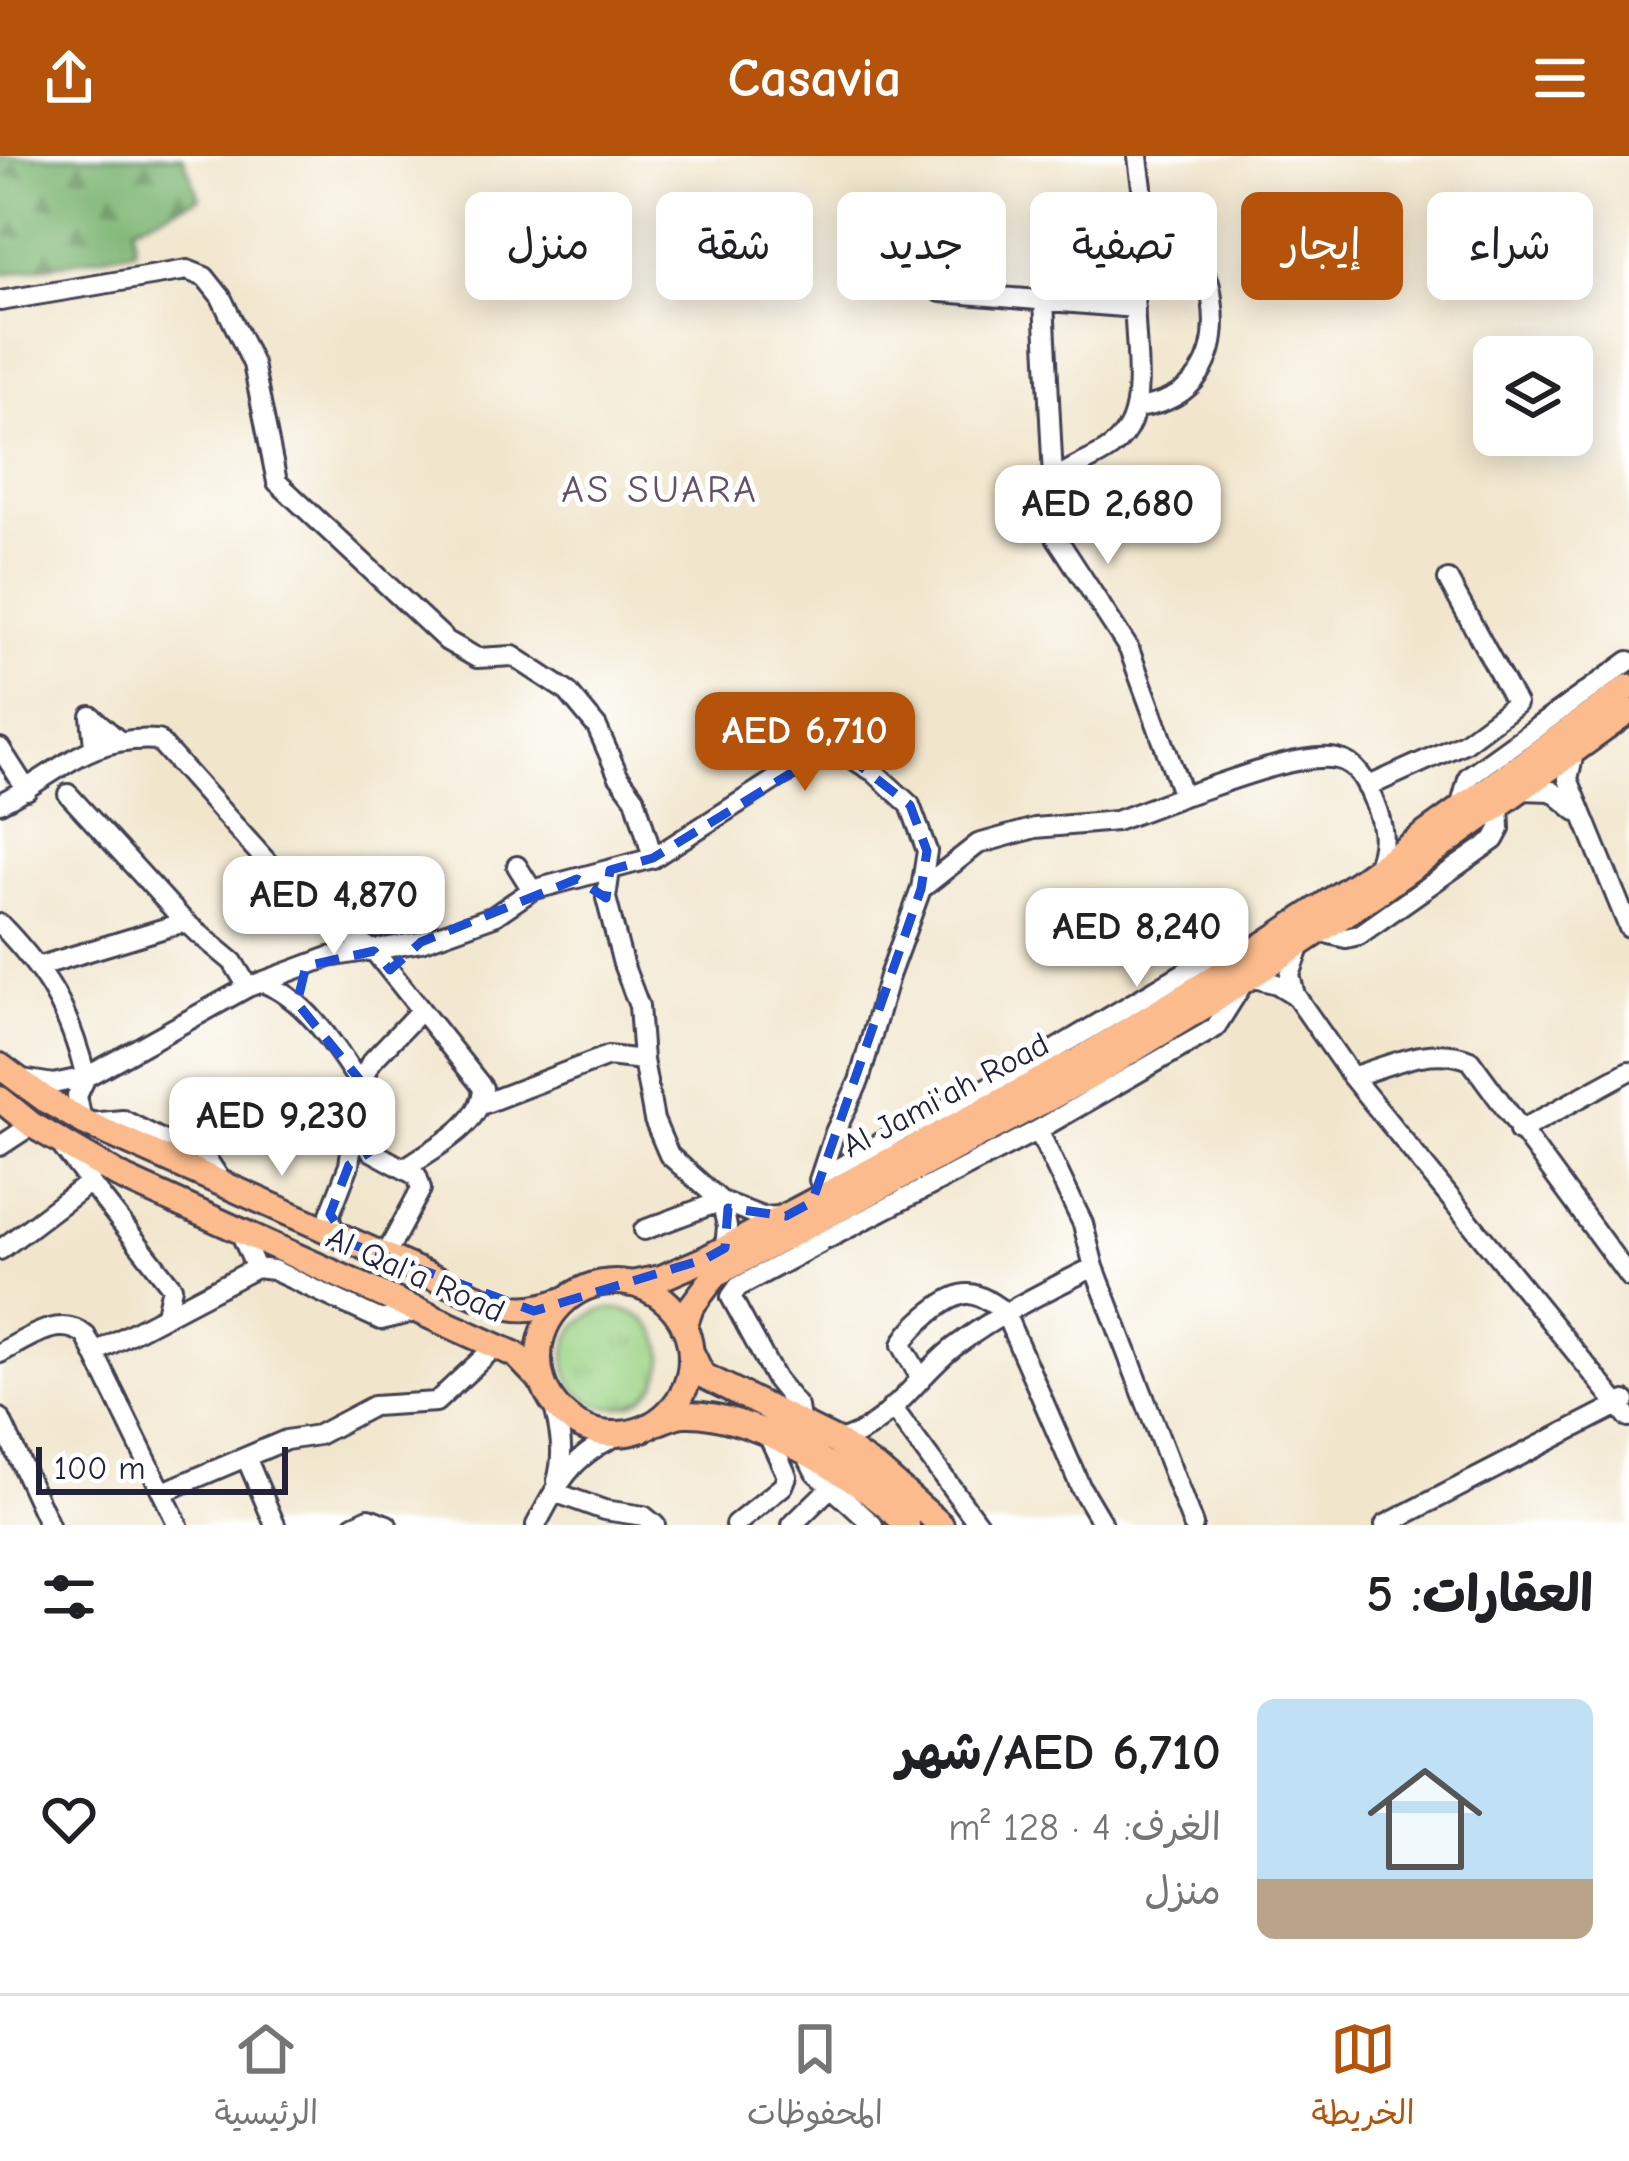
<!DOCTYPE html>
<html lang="ar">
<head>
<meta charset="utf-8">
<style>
  :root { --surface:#fff; --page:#f2f2f2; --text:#202124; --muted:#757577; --line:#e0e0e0; --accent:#b45309 }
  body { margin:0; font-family:"Comic Neue","Playpen Sans Arabic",sans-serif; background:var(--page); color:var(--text); direction:rtl; height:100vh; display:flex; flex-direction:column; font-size:45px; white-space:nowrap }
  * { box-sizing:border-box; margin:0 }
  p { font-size:39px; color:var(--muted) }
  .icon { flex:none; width:66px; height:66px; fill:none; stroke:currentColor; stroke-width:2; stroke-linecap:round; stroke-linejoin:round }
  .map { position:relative; height:1369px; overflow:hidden; direction:ltr }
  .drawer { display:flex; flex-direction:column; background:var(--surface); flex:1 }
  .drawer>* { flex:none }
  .hud { position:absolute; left:36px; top:36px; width:1557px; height:108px; direction:rtl; display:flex; gap:24px }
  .buttons { position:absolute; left:1473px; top:180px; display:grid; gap:24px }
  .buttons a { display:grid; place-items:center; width:120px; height:120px; border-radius:18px; background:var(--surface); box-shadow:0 6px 30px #0003; font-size:60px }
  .scale { position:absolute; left:36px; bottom:30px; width:252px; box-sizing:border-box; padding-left:12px; border:6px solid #22223b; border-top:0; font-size:33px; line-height:42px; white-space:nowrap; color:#22223b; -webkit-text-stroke:9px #fff; paint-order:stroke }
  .price { position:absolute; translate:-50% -102px; padding:0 27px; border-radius:24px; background:#fff; color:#222; font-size:39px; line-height:78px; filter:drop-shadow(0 3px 6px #0008) }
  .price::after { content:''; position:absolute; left:50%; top:72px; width:36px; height:27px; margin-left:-18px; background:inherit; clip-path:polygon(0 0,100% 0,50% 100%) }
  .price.on { background:var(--accent); color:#fff }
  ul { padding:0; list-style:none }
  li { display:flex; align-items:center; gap:36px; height:300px; padding:0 36px }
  li span { display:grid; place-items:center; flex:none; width:336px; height:240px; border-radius:18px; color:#555 }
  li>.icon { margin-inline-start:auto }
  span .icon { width:144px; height:144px; fill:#fffc; stroke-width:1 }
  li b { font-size:51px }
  h2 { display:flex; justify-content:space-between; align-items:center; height:144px; padding:0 36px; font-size:51px }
  .tag { padding:0 42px; border-radius:18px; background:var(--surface); box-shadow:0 6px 30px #0003; font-size:42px; line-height:108px }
  .tag.on { background:var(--accent); color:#fff }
  header { display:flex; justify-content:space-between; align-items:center; height:156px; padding:0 36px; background:var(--accent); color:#fff; font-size:54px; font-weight:800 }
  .tabs { display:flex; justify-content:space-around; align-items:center; height:168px; border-top:3px solid var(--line); background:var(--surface); font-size:33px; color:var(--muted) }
  .tabs a { display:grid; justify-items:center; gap:6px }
  .tabs .on { color:var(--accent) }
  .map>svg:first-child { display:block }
  .grass { fill:url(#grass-tufts); stroke:#5f7a60; stroke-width:3 }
  .forest { fill:url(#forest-firs); stroke:#506c56; stroke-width:3 }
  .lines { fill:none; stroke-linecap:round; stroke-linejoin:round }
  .minor-casing { stroke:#413f51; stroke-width:24 }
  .major-casing { stroke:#413f51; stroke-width:30 }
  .minor { stroke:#fff; stroke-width:18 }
  .major { stroke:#fbbb8c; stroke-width:24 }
  .marked { fill:none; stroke:#1d4ed8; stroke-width:9; stroke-dasharray:24 15; stroke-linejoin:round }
  .labels { text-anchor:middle; stroke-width:10; stroke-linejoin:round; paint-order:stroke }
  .street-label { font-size:33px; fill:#22223b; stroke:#fff }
  .quarter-label { font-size:39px; letter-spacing:3px; fill:#645167; stroke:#fff }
</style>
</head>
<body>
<header><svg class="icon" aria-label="menu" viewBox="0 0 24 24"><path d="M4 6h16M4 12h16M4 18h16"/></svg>Casavia<svg class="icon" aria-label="share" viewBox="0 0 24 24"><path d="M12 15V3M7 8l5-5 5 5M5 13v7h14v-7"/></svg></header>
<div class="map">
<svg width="1629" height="1369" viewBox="0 0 1629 1369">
  <defs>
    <pattern id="grass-tufts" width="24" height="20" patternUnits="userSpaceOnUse" patternTransform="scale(3)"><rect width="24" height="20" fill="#9cd385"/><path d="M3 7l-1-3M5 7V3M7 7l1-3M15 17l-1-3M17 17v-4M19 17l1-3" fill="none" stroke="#86b574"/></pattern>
    <pattern id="forest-firs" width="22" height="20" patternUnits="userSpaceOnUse" patternTransform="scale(3)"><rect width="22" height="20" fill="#7db572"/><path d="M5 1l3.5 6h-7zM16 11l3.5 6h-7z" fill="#66935f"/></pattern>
  </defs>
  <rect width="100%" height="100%" fill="#fff"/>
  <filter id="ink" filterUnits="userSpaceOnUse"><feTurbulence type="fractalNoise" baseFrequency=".00833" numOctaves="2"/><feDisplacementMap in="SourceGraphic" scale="24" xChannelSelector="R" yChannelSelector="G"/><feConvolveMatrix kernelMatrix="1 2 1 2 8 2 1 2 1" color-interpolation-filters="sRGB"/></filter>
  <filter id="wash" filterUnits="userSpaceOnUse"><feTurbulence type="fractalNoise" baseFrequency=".004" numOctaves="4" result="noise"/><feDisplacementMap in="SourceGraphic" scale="48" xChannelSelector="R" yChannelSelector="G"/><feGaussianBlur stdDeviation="2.7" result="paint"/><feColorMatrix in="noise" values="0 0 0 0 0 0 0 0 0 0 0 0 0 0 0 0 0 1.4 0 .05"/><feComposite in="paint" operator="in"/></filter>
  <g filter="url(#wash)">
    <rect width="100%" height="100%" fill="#f1e6cc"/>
    <!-- grass -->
    <path class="grass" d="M565 1202a49 49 0 1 1 98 0a49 49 0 1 1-98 0Z"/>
    <!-- forest -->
    <path class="forest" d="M 0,0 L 183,0 L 200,42 L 134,70 L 135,94 L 0,119 Z"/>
  </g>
  <g filter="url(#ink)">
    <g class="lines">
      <defs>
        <path id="minor" d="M 1138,0 C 1140,21 1145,43 1144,64 C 1143,86 1137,107 1135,128 C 1131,169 1146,229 1131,266 C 1110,316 1042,301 1041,358 L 1129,493 L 1183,640 C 1219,629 1301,595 1337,603 C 1357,607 1366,626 1373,643 C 1384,670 1387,687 1375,714
          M 941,136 L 1135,152
          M 0,145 L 187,114 L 205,121 L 221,141 L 253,208 L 277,326 L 447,485 L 477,502 L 513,500 L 568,536 L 597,571 L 618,619 L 635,642 L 653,702
          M 1044,145 L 1053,322
          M 1136,252 C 1197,245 1221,201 1212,143 C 1211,132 1208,116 1197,110 C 1182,102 1157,103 1140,101
          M 94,590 L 91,560 L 119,585
          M 0,592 L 27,634
          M 1575,592 L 1568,623 L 1629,772
          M 1367,631 L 1464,587 L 1516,548 L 1448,424
          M 1521,634 L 1552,635 L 1576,655
          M 68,638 L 185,766 L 233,806 L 248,831
          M 0,647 C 60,618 84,579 158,584 L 276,716 L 324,762 L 374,795 L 483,932 C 482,970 433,992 405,1012
          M 1460,652 L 1469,620 L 1629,505
          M 517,710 L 532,734
          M 610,714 L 606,742 L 623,808 L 639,850 L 643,904 L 654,964 L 669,999 L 721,1045 L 644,1074
          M 0,768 C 49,819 68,852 86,921 L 77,940 L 82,965
          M 1318,775 L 1346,782 L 1359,779 L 1494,684 L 1500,673 L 1499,647
          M 40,810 L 185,766
          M 1250,821 L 1277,828 L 1295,839 L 1290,819 L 1301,789
          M 261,826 C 304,840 336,891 360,928
          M 1295,839 L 1352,921 L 1629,1262
          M 1352,921 C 1390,909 1432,888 1470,904 L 1629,1121
          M 22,923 L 53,928 L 86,921 L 248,831 L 329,801 L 421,786 L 494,760 L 532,734 L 653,702 L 779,621 L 814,603 L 846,599 L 874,616 L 910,649 L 927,695 L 921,733
          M 483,948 L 608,900 L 643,904
          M 352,965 L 371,995 L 417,1020 L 421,1033 L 384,1102
          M 89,967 L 123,964 L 210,1008 L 222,1026
          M 1038,974 L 1083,1068 L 1094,1111 L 1193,1369
          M 1519,975 L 1629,915
          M 0,990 L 32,969
          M 63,992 L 172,1131 L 166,1158
          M 820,1021 L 835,976 L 859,925 L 889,820 L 921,733 L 978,688 L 1035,672 L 1116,665 L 1183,640
          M 819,1024 L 895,978 L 1012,919 L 1207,803 L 1241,804
          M 721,1045 L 762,1061 L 781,1060
          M 721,1045 L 727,1070 L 725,1092
          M 239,1074 L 256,1112 L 273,1114 L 381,1164 L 418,1155
          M 341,1079 L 331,1069 L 330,1058 L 349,1009 L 360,928 L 371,906 L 421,854
          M 783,1085 L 829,1082 L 1038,974 L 1215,872 L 1242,829
          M 0,1094 L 90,1026
          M 96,1196 L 256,1112
          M 0,1197 C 25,1184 60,1157 86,1180 L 178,1369
          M 921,1223 L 902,1189 C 909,1172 950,1136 969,1138 C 982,1139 994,1149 1004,1155 L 1081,1332 L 1103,1369
          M 553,1246 C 560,1274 565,1297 557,1325
          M 892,1251 L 979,1369
          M 0,1262 L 49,1369
          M 801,1269 L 798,1251 L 776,1224 L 731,1141 L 738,1131 L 820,1087
          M 836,1285 C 886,1277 918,1217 957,1189 C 1000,1157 1046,1135 1094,1111
          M 805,1296 L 815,1316 L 873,1369
          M 246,1301 L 275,1369
          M 163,1336 L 286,1284 L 318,1279 L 373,1250 L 436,1246 L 496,1190
          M 554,1336 L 604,1354 L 644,1360 L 655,1369
          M 354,1369 L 369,1362 L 387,1369
          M 536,1369 C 560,1324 573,1298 622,1278
          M 735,1369 L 783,1330 L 787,1320 L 768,1279
          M 792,1369 L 833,1329
          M 1385,1369 L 1626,1245"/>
        <path id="major" d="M 0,910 L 46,944 L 86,967 L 475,1140 C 513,1155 528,1157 566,1143
          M 0,943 L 32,969 L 125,1023 L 516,1199 L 543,1227
          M539 1202a76 76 0 1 1 152 0a76 76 0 1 1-152 0Z
          M 631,1128 L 661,1122 L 705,1103 L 1079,904 L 1206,827 L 1363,723 L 1629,531
          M 684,1171 L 691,1151 L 716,1118 L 1089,921 L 1216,843 L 1374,739 L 1629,555
          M 691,1196 L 702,1219 L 836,1285 L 881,1316 L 941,1369
          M 658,1266 C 667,1263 676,1258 685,1258 C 750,1255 864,1323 907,1369"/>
      </defs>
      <!-- minor casing -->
      <use href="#minor" class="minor-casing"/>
      <!-- major casing -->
      <use href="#major" class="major-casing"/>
      <!-- minor -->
      <use href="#minor" class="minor"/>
      <!-- major -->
      <use href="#major" class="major"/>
    </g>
  </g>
  <!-- marked area -->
  <path class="marked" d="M 846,599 L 910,649 L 927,695 L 921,733 L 812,1046 L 786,1060 L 728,1052 L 725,1092 L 705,1103 L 534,1155 L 349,1087 L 330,1058 L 349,1009 L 371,995 L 352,965 L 360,924 L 297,847 L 306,810 L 374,795 L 390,814 L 421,786 L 577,723 L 606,742 L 610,714 L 653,702 L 814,603 Z"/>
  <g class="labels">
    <!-- street labels -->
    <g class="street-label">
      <text transform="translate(945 938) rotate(-28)" y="12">Al Jami'ah Road</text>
      <text transform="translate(416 1117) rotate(24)" y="12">Al Qal'a Road</text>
    </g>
    <!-- quarter labels -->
    <g class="quarter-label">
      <text x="660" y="346">AS SUARA</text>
    </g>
  </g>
</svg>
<div class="buttons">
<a><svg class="icon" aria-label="layers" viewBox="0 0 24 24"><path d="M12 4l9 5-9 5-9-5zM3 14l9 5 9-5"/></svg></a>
</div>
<div class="scale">100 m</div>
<b class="price" style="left:1108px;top:411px">AED 2,680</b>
<b class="price on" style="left:805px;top:638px">AED 6,710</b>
<b class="price" style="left:334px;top:802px">AED 4,870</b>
<b class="price" style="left:1137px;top:834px">AED 8,240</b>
<b class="price" style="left:282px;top:1023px">AED 9,230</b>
<div class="hud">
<a class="tag">شراء</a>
<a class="tag on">إيجار</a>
<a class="tag">تصفية</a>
<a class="tag">جديد</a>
<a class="tag">شقة</a>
<a class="tag">منزل</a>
</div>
</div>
<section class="drawer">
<h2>العقارات: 5<svg class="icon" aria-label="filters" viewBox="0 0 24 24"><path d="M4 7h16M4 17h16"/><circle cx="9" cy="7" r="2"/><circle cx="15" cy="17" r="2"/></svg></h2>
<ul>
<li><span style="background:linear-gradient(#bfe0f5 75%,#b9a48a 0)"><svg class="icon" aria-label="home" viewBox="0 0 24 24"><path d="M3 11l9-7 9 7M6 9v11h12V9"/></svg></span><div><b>AED 6,710/شهر</b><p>الغرف: 4 · 128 m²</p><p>منزل</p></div><svg class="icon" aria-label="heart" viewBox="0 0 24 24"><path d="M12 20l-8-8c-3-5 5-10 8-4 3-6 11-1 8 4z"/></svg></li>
</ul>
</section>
<nav class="tabs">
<a class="on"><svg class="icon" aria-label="map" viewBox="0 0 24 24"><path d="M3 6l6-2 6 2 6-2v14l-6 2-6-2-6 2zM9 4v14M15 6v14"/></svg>الخريطة</a>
<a><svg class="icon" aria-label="saved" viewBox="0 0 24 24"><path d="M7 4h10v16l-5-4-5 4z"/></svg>المحفوظات</a>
<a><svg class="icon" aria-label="home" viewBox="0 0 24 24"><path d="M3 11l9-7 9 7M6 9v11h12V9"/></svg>الرئيسية</a>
</nav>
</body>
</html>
